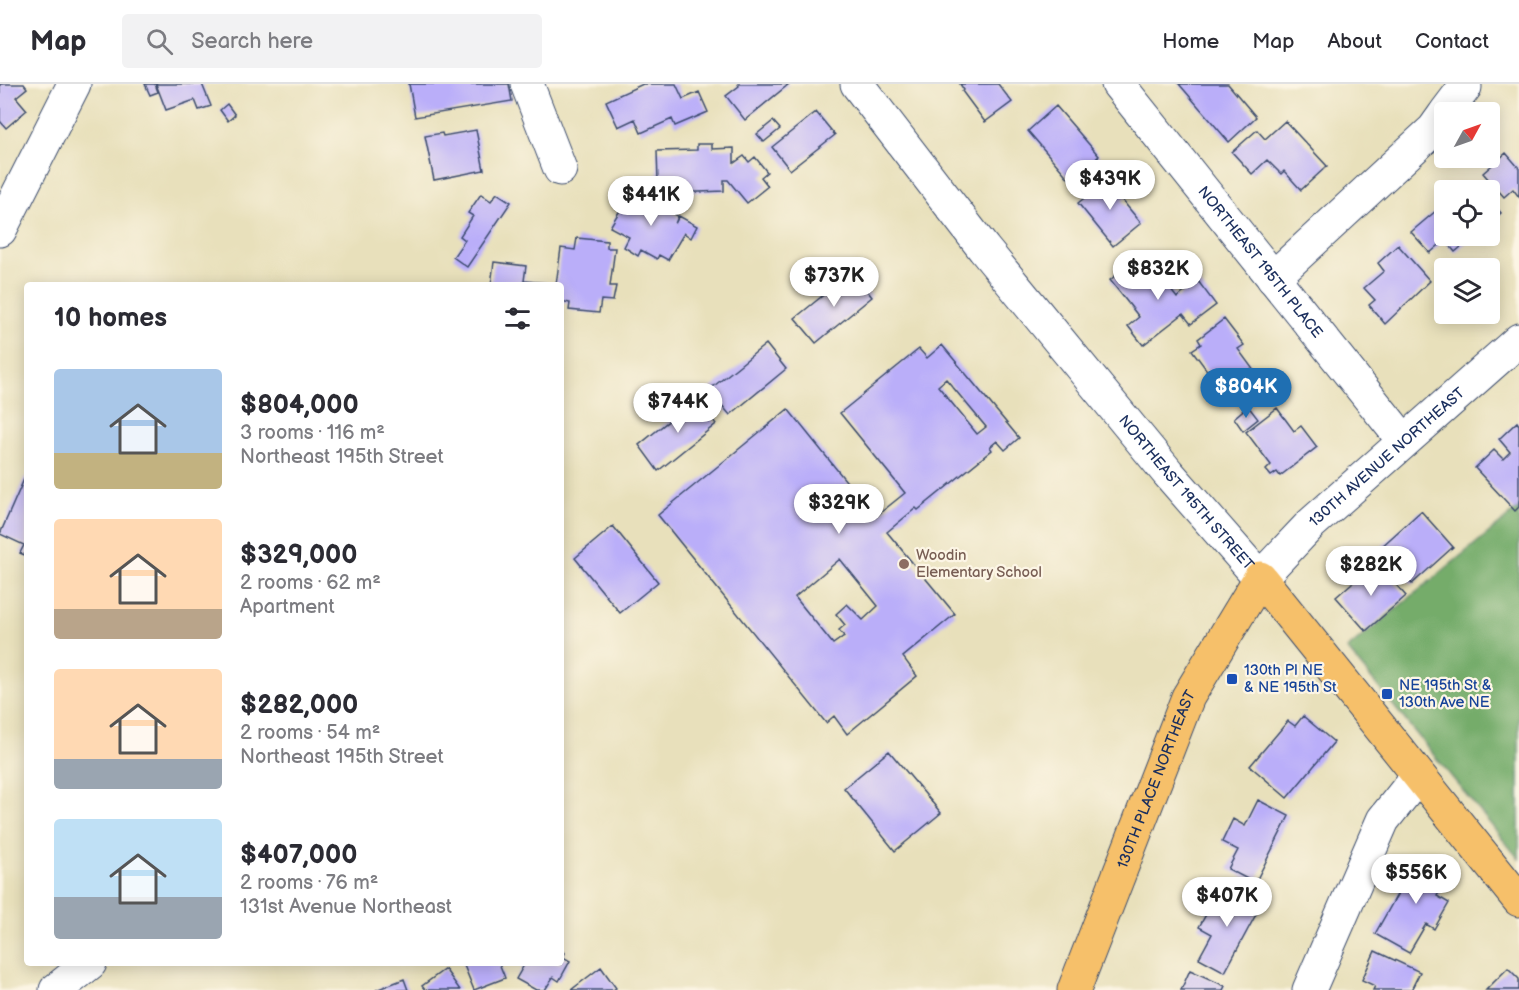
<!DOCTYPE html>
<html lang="en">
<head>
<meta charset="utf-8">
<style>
  :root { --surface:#fff; --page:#f2f2f3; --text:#2b2b33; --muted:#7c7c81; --line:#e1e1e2; --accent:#1f6fb2 }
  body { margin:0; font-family:"Balsamiq Sans",sans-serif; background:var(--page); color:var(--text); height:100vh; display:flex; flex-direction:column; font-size:22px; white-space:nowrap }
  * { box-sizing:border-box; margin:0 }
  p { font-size:20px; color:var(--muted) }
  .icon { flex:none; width:33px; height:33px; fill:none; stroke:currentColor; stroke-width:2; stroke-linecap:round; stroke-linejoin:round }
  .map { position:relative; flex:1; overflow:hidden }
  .details { position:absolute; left:24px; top:198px; width:540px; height:684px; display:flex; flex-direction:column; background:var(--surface); border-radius:6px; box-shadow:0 3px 15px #0003 }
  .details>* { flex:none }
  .needle { width:39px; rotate:50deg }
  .controls { position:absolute; left:1434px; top:18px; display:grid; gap:12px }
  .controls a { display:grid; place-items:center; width:66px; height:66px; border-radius:6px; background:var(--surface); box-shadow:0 3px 15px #0003; font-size:30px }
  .price { position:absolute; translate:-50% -51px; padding:0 14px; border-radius:21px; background:#fff; color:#222; font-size:20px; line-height:39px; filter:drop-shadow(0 2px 3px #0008) }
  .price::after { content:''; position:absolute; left:50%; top:36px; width:18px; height:14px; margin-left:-9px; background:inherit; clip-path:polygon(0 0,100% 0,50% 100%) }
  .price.active { background:var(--accent); color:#fff }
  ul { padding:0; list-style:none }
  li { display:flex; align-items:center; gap:18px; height:150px; padding:0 30px }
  li span { display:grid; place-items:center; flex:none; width:168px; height:120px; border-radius:6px; color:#555 }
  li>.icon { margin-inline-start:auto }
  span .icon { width:72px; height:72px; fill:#fffc; stroke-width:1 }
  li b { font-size:26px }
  h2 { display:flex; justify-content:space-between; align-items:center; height:72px; padding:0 30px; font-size:26px }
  header { display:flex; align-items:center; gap:36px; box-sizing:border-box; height:84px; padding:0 30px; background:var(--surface); border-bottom:2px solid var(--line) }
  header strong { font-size:28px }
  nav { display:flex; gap:33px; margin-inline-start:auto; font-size:21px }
  .search { width:420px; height:54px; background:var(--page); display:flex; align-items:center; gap:15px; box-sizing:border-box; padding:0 21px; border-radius:6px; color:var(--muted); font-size:22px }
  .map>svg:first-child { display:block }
  .forest { fill:#74ac6b; stroke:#486e64; stroke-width:1.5 }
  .building { fill:#baaef9; fill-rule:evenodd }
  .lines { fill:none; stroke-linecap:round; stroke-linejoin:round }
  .minor-casing { stroke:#3a4a6c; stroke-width:35 }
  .major-casing { stroke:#3a4a6c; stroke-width:35 }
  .minor { stroke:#fff; stroke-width:33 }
  .major { stroke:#f6c06b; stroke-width:33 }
  .education-dot { fill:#8d6e63; stroke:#fcf5e5; stroke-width:2 }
  .transit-dot { fill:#1a4fb4; stroke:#fcf5e5; stroke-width:2 }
  .labels { text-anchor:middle; stroke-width:4.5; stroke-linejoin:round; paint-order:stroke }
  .street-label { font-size:15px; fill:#1b2f5e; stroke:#fcf5e5 }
  .education-label { font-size:15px; fill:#785e54; stroke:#fcf5e5; text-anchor:start }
  .transit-label { font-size:15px; fill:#164399; stroke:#fcf5e5; text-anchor:start }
</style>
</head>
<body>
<header>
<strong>Map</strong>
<div class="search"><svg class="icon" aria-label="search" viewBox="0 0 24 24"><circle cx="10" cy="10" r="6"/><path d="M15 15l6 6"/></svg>Search here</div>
<nav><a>Home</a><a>Map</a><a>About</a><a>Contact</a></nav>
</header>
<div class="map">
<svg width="1519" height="906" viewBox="0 0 1519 906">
  <rect width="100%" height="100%" fill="#fcf5e5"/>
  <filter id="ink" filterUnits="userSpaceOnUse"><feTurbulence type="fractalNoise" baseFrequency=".0167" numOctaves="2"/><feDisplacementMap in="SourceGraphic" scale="12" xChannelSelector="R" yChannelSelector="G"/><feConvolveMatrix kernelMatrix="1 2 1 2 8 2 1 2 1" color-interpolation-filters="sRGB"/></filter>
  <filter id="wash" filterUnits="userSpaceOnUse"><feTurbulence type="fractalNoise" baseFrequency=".008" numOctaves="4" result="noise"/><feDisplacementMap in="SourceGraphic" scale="24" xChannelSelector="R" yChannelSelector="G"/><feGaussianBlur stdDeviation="1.35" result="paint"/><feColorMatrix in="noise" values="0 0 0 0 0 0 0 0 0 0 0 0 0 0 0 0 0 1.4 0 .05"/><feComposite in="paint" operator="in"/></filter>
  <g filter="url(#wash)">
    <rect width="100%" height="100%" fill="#e8e0bb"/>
    <!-- forest -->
    <path class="forest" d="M 1519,424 L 1519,775 L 1347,565 Z"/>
    <g id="blocks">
      <!-- building -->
      <path class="building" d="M 0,0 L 24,0 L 27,4 L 16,13 L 27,26 L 6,44 L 0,37 Z
        M 145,0 L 155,0 L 158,8 L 150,11 Z
        M 156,0 L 202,0 L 211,22 L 199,26 L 195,16 L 166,26 Z
        M 409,0 L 509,0 L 512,17 L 415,33 Z
        M 643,0 L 676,0 L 683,15 L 699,8 L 708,28 L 675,42 L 672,35 L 641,49 L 635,35 L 618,43 L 606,17 Z
        M 738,0 L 789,0 L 745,36 L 726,12 L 739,2 Z
        M 960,0 L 998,0 L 1012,18 L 985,38 L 962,7 L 964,6 Z
        M 1179,0 L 1228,0 L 1256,33 L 1229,58 Z
        M 227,20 L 235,31 L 228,37 L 220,26 Z
        M 1056,22 L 1099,72 L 1070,96 L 1028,47 Z
        M 816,28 L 835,51 L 790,86 L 772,63 Z
        M 773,37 L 780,45 L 764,58 L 757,50 Z
        M 1285,37 L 1327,82 L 1301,106 L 1284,87 L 1281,90 L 1267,76 L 1252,90 L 1232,68 L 1257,46 L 1265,55 Z
        M 476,46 L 484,86 L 434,96 L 425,52 L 442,49 L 443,52 Z
        M 697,60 L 712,60 L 712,65 L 734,64 L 734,79 L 744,72 L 749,78 L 755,73 L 767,88 L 761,93 L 768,102 L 747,119 L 728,96 L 724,96 L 724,107 L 674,109 L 673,97 L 658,98 L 657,67 L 697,66 Z
        M 1506,69 L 1519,84 L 1519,113 L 1513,105 L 1504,113 L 1483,89 Z
        M 1113,91 L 1129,110 L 1122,116 L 1141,139 L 1113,162 L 1078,119 Z
        M 632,106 L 678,132 L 675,140 L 679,132 L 697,142 L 691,154 L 684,149 L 668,176 L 659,171 L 657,175 L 641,166 L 638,172 L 624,163 L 629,153 L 610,143 Z
        M 497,109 L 511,118 L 467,183 L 453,173 L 465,156 L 460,152 L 473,132 L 468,129 L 481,110 L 491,117 Z
        M 1490,116 L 1501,129 L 1490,139 Z
        M 1444,120 L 1444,152 L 1474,152 L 1455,168 L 1445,156 L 1430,169 L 1411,148 Z
        M 577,154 L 607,157 L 607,164 L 615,164 L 610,202 L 616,202 L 613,217 L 601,216 L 599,229 L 569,226 L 570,219 L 561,217 L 561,201 L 556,201 L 561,164 L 575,166 Z
        M 1398,161 L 1430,197 L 1385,240 L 1369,221 L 1375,216 L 1364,204 L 1384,187 L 1378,179 Z
        M 1139,173 L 1163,204 L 1167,201 L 1177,214 L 1198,197 L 1216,221 L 1191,240 L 1183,230 L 1143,261 L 1128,242 L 1139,233 L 1110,196 Z
        M 494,178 L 526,182 L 524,197 L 548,199 L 547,201 L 491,201 Z
        M 852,188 L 872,213 L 816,259 L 795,234 Z
        M 1224,235 L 1244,261 L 1238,265 L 1255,288 L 1225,311 L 1192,266 L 1201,260 L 1198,255 Z
        M 766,260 L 786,285 L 730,331 L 709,306 Z
        M 942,261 L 1019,354 L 1005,366 L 997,357 L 990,363 L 992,366 L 918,426 L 916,424 L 887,448 L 955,530 L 903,573 L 917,592 L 847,650 L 834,632 L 826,639 L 658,431 L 788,325 L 875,433 L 905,409 L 840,329 L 919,265 L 927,274 ZM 946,295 L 986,343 L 977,350 L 938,302 ZM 840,475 L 878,522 L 863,536 L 847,520 L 836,530 L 845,541 L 839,546 L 844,552 L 833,560 L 795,513 Z
        M 697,314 L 716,340 L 658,387 L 639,361 Z
        M 1248,322 L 1258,335 L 1243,347 L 1234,334 Z
        M 1277,324 L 1294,347 L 1301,342 L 1317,363 L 1280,392 L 1277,388 L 1271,392 L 1266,386 L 1271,381 L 1246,348 Z
        M 1517,338 L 1519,341 L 1519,423 L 1515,427 L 1475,384 L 1494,366 L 1503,375 L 1510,368 L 1499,355 Z
        M 25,393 L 27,393 L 27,472 L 20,469 L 24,461 L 0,450 Z
        M 1421,427 L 1453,463 L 1412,500 L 1380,464 Z
        M 613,442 L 658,498 L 620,529 L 575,474 Z
        M 1376,478 L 1406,512 L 1366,547 L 1336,513 Z
        M 1303,632 L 1334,658 L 1287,714 L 1250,682 L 1288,637 L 1295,642 Z
        M 889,667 L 941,729 L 895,767 L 844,704 Z
        M 1258,716 L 1289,732 L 1255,799 L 1228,785 L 1238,766 L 1222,758 L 1233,735 L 1245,742 Z
        M 1420,770 L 1451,787 L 1437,812 L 1449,819 L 1434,845 L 1426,840 L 1409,869 L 1375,850 Z
        M 1230,804 L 1261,821 L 1225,888 L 1199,874 L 1212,850 L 1199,843 L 1212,820 L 1220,824 Z
        M 561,866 L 565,869 L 563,873 L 570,877 L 559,897 L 553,893 L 545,906 L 536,906 L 516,895 L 524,881 L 522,879 L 561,879 Z
        M 1375,867 L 1420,888 L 1411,906 L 1373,906 L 1375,902 L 1362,896 Z
        M 463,879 L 499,879 L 505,894 L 474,906 Z
        M 601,883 L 616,904 L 613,906 L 571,906 Z
        M 1508,884 L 1519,895 L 1519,906 L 1486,906 Z
        M 445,885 L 460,906 L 425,906 L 422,902 Z
        M 1190,886 L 1225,902 L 1223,906 L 1181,906 Z
        M 404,895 L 408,906 L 376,906 Z"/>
    </g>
  </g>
  <g filter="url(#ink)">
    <use href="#blocks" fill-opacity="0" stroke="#3a4a6c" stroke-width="1.5"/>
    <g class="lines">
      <defs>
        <g id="minor">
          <path d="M 527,0 L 560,85"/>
          <path id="s1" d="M 857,0 L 984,165 L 1168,389 L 1260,494 L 1311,440 L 1519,256"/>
          <path id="s2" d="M 1118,0 L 1404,357"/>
          <path d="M 1446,28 L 1465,3"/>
          <path d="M 0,146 L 74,0"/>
          <path d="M 1273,194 L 1434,45 L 1444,31"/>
          <path d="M 56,906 L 90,879"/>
          <path d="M 1309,906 L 1383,736 L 1418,692"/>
        </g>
        <g id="major">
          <path id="s3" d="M 1074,906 L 1188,613 L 1260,494 L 1519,816"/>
        </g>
      </defs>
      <!-- minor casing -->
      <use href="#minor" class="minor-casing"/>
      <!-- major casing -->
      <use href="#major" class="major-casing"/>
      <!-- minor -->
      <use href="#minor" class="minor"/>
      <!-- major -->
      <use href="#major" class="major"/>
    </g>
  </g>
  <!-- markers -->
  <circle class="education-dot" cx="904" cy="480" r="6"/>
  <g class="transit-dot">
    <rect x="1226" y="589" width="12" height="12" rx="3"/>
    <rect x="1381" y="604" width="12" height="12" rx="3"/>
  </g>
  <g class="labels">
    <!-- street labels -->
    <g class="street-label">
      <text dy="5" stroke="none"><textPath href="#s2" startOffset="228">NORTHEAST 195TH PLACE</textPath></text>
      <text dy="5" stroke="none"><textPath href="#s1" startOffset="813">130TH AVENUE NORTHEAST</textPath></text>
      <text dy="5" stroke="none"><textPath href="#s1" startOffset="525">NORTHEAST 195TH STREET</textPath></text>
      <text dy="5" stroke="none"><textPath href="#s3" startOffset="226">130TH PLACE NORTHEAST</textPath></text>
    </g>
    <!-- education labels -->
    <g class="education-label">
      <text x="916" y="476">Woodin<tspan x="916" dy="17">Elementary School</tspan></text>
    </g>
    <!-- transit labels -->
    <g class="transit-label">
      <text x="1244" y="591">130th Pl NE<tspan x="1244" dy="17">&amp; NE 195th St</tspan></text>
      <text x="1399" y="606">NE 195th St &amp;<tspan x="1399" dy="17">130th Ave NE</tspan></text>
    </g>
  </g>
</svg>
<div class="controls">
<a><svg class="needle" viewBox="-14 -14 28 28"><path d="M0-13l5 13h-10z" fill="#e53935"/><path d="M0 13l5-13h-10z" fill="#7c7c81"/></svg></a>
<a><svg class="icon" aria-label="locate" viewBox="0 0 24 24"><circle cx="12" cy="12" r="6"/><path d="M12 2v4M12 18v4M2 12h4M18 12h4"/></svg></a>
<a><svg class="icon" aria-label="layers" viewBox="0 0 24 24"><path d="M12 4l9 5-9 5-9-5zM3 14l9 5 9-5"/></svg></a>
</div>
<b class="price" style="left:1110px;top:127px">$439K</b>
<b class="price" style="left:651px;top:143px">$441K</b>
<b class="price" style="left:1158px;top:217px">$832K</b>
<b class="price" style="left:834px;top:224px">$737K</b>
<b class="price active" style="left:1246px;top:335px">$804K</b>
<b class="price" style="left:678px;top:350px">$744K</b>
<b class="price" style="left:839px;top:451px">$329K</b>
<b class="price" style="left:1371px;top:513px">$282K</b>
<b class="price" style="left:1416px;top:821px">$556K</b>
<b class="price" style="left:1227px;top:844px">$407K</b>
<section class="details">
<h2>10 homes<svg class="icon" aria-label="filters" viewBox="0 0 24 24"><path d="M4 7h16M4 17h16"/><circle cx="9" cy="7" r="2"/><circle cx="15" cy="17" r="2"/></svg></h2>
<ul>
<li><span style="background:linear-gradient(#a9c7e8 70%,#c2b280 0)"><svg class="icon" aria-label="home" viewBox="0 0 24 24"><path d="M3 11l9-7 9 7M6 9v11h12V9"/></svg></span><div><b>$804,000</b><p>3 rooms · 116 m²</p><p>Northeast 195th Street</p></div></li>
<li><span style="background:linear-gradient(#ffd9b3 75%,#b9a48a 0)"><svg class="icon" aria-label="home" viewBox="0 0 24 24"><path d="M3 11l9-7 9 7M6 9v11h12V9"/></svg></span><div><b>$329,000</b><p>2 rooms · 62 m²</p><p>Apartment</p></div></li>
<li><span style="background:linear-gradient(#ffd9b3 75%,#9aa5b1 0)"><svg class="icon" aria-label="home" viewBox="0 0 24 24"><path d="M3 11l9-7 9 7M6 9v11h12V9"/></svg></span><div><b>$282,000</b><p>2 rooms · 54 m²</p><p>Northeast 195th Street</p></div></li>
<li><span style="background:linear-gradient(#bfe0f5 65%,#9aa5b1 0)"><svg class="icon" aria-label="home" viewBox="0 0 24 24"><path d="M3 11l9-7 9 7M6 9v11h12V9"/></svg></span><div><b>$407,000</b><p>2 rooms · 76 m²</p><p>131st Avenue Northeast</p></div></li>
</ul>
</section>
</div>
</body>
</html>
